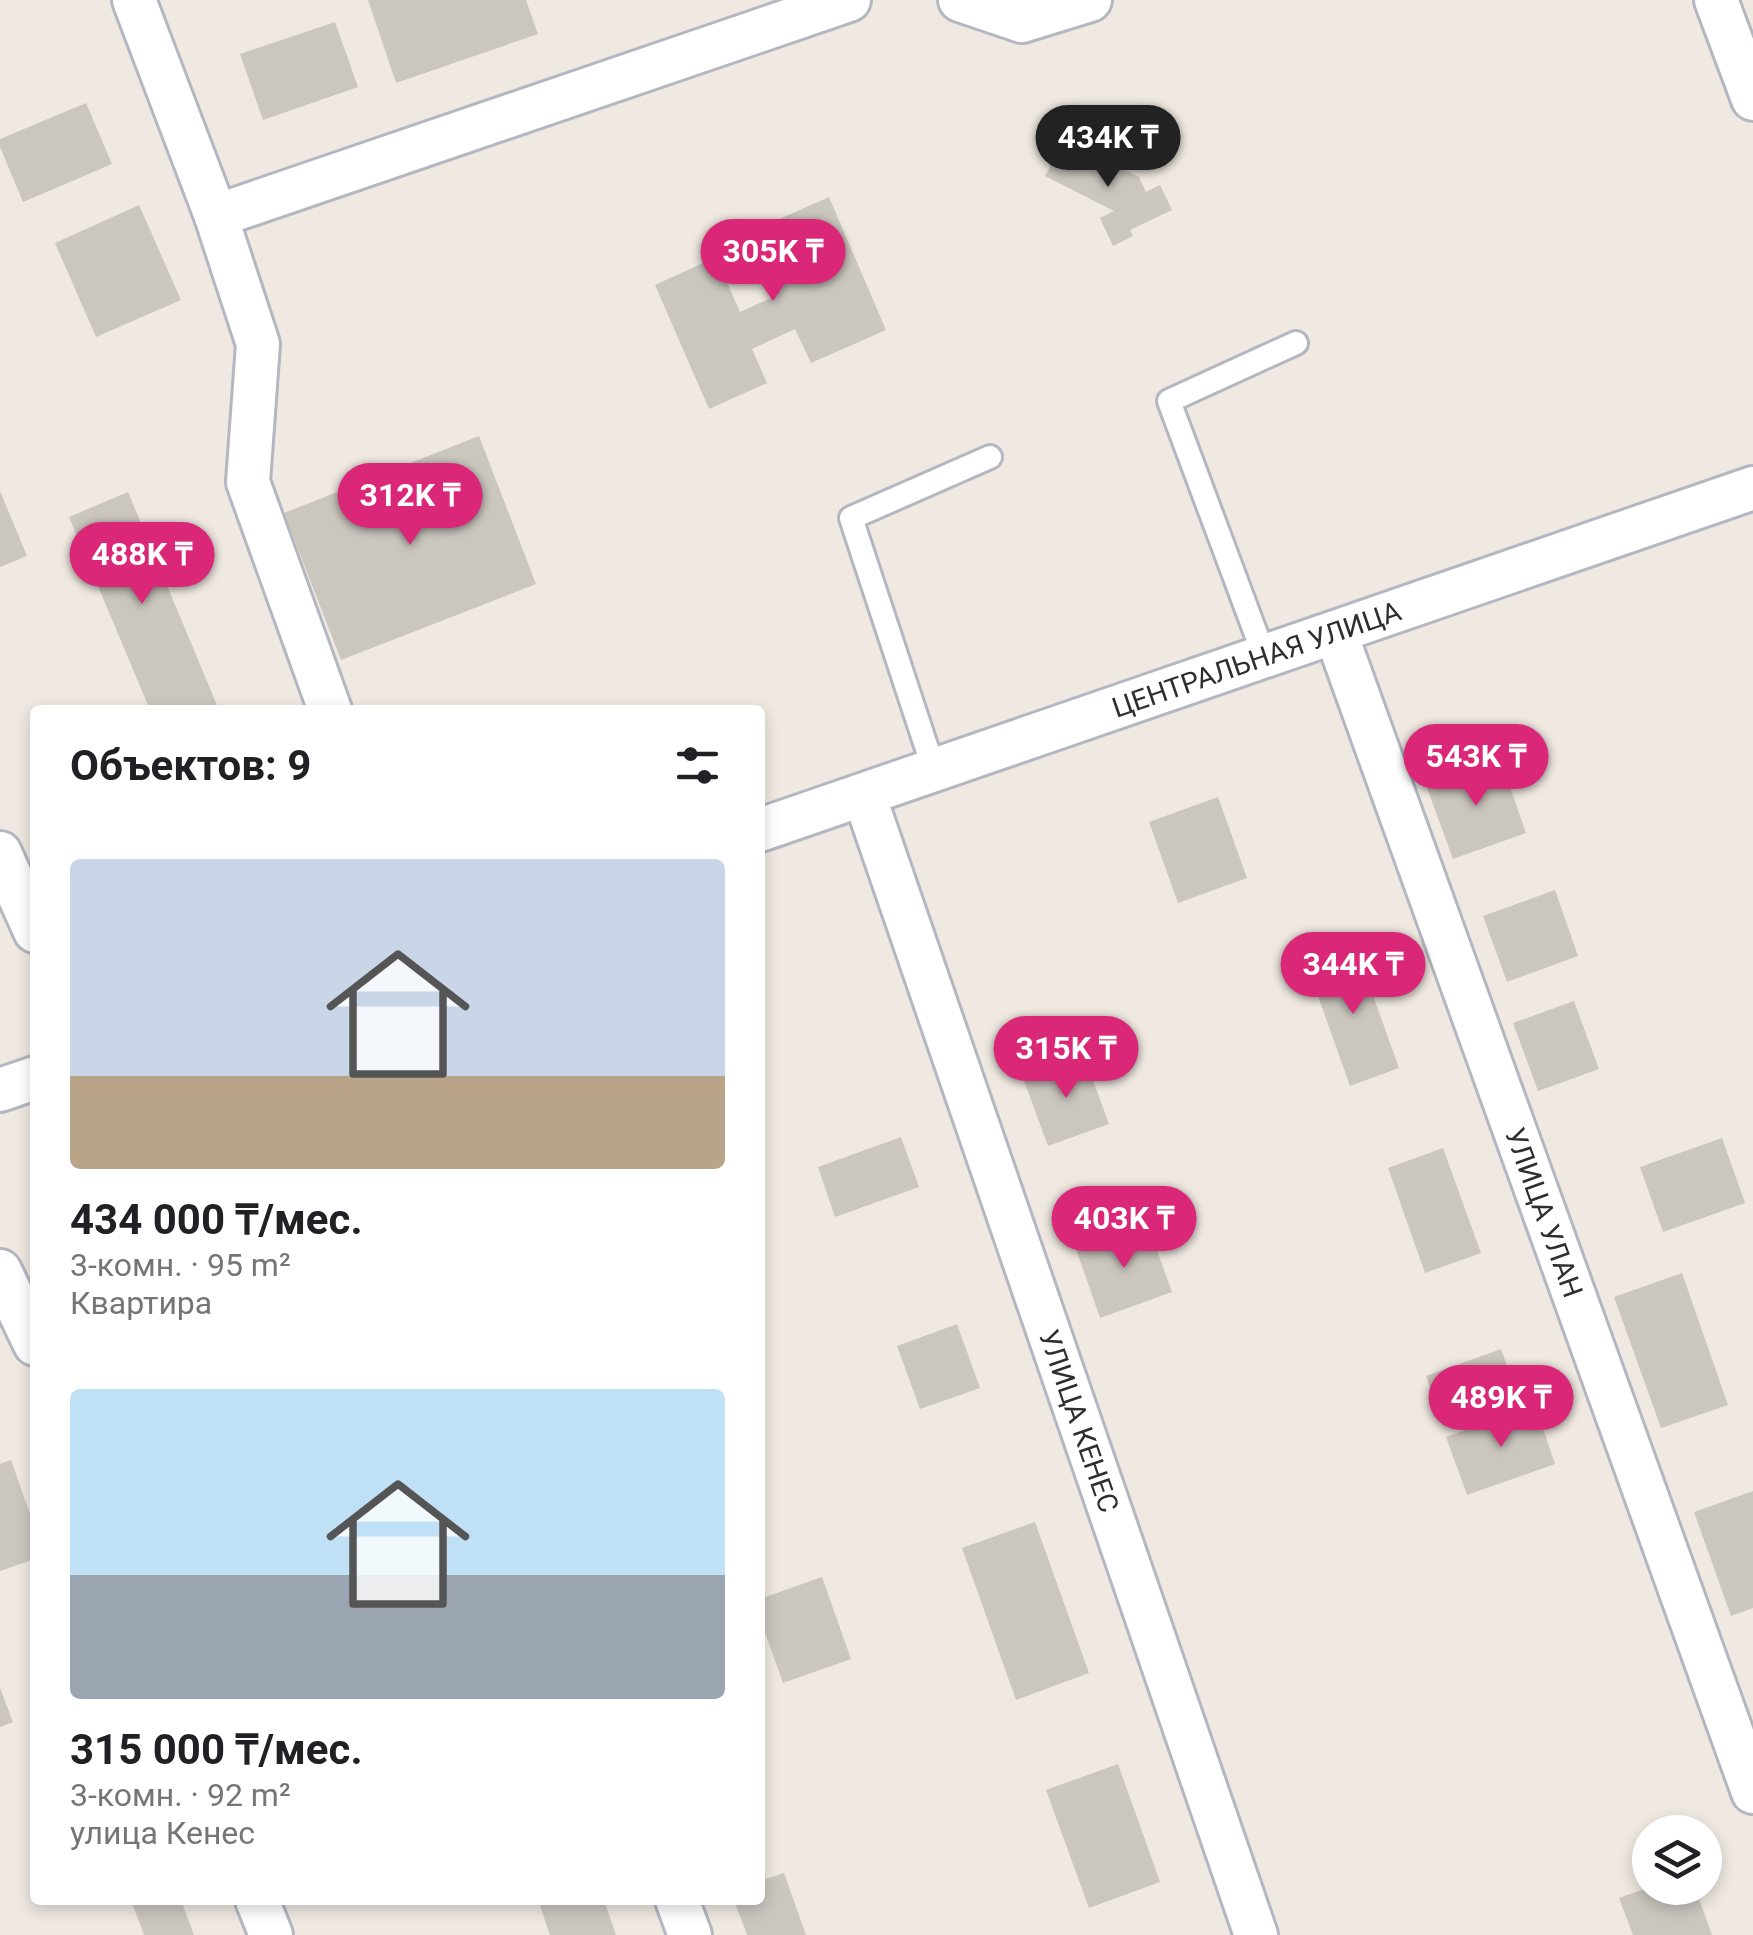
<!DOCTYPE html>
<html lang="ru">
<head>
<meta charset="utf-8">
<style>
  :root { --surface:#fff; --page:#f2f2f2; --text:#202124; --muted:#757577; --accent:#db2777 }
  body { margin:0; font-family:Roboto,sans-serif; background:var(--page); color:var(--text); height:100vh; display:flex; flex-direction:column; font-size:38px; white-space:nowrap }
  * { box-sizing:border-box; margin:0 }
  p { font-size:32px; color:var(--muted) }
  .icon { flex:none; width:55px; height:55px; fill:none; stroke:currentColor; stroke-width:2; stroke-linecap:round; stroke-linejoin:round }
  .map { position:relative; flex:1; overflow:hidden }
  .drawer { position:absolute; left:30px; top:705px; width:735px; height:1200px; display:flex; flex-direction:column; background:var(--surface); border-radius:10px; box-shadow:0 5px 15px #0003 }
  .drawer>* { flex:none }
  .tools { position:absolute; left:1632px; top:1815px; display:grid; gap:20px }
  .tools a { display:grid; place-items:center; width:90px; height:90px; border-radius:50%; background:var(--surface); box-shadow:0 5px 15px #0003; font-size:50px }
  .price { position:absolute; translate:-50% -85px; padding:0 22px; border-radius:35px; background:var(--accent); color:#fff; font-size:32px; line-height:65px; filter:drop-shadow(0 2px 5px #0008) }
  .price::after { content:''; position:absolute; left:50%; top:60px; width:30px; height:22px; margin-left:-15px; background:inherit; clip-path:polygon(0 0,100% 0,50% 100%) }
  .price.active { background:#222; color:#fff }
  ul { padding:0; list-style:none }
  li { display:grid; align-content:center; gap:20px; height:530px; padding:0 40px }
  li span { display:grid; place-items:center; height:310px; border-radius:10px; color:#555 }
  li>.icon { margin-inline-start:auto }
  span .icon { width:180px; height:180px; fill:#fffc; stroke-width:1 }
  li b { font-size:42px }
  h2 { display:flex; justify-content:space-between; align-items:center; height:120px; padding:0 40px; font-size:42px }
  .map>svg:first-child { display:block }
  .building { fill:#cbc7bf }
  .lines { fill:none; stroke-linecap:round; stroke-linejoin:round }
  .service-casing { stroke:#b4b7c1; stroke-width:28 }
  .minor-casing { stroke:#b4b7c1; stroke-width:48 }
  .service { stroke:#fff; stroke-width:22 }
  .minor { stroke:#fff; stroke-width:42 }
  .labels { text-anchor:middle; stroke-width:8; stroke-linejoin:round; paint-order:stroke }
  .street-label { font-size:28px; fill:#2e2e2e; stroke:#fff }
</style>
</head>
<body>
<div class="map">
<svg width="1753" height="1935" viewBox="0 0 1753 1935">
  <rect width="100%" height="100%" fill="#efe9e1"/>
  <!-- building -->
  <path class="building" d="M 368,0 L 526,0 L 538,34 L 396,83 Z
    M 335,22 L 358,87 L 263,120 L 240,54 Z
    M 86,103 L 112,164 L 23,202 L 0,147 L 0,139 Z
    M 1064,139 L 1139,177 L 1146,192 L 1160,185 L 1172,210 L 1130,230 L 1133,236 L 1113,246 L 1100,218 L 1114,211 L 1045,176 Z
    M 829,197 L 886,330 L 811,363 L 795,329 L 752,349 L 767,383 L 709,409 L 655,285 L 716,257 L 740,312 L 777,295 L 750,232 Z
    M 139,205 L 181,300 L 96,337 L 55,243 Z
    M 479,436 L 536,584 L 341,660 L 284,513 Z
    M 0,491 L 27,556 L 0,567 Z
    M 128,492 L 219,710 L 150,710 L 69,517 Z
    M 1500,758 L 1526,833 L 1453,859 L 1426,785 Z
    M 1218,797 L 1247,878 L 1178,903 L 1149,822 Z
    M 1555,890 L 1578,956 L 1507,982 L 1483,916 Z
    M 1356,948 L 1399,1068 L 1350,1086 L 1307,965 Z
    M 1574,1001 L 1599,1069 L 1538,1091 L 1513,1023 Z
    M 1084,1056 L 1109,1124 L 1048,1146 L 1023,1078 Z
    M 901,1137 L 919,1187 L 835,1217 L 818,1167 Z
    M 1722,1138 L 1745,1203 L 1663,1232 L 1640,1167 Z
    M 1443,1148 L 1481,1253 L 1425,1273 L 1388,1168 Z
    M 1147,1223 L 1172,1292 L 1100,1318 L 1076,1249 Z
    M 1682,1273 L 1728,1405 L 1661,1428 L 1614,1297 Z
    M 957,1324 L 980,1388 L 920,1409 L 897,1346 Z
    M 1501,1349 L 1519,1399 L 1444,1426 L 1426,1376 Z
    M 1535,1405 L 1555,1464 L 1467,1495 L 1446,1437 Z
    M 11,1460 L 35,1528 L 35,1559 L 0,1571 L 0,1464 Z
    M 1753,1491 L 1753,1608 L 1731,1616 L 1694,1512 Z
    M 1035,1522 L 1089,1673 L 1016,1700 L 962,1548 Z
    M 822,1577 L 851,1659 L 783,1683 L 760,1619 L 760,1599 Z
    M 0,1688 L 13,1722 L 0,1727 Z
    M 1118,1764 L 1160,1882 L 1089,1908 L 1046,1790 Z
    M 784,1873 L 806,1935 L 747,1935 L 734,1900 L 760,1900 L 760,1881 Z
    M 1650,1887 L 1695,1888 L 1712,1935 L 1633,1935 L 1619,1898 Z
    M 131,1900 L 181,1900 L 194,1935 L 144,1935 Z
    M 555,1900 L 604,1900 L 616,1935 L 550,1935 L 540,1906 Z"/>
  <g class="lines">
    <defs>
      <path id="service" d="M 1265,658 L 1169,401 L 1296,343
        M 934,770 L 851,518 L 990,457"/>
      <g id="minor">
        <path d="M 134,0 L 216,216 L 258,344 L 248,482 L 330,710"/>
        <path d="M 960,0 L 1022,21 L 1090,0"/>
        <path d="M 1716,0 L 1753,99"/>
        <path d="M 216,216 L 849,0"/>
        <path id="s1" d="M 1336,634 L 1753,1792"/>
        <path id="s2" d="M 864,795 L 1256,1935"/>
        <path id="s3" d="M 760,830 L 1753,488"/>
        <path d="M 0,853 L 35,931"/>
        <path d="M 0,1090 L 35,1078"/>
        <path d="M 0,1271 L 35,1344"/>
        <path d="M 257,1900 L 271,1935"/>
        <path d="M 677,1900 L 690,1935"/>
      </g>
    </defs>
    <!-- service casing -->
    <use href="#service" class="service-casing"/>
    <!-- minor casing -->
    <use href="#minor" class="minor-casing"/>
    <!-- service -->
    <use href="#service" class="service"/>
    <!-- minor -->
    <use href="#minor" class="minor"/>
  </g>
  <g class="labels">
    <!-- street labels -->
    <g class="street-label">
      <text dy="10" stroke="none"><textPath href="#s3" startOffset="525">ЦЕНТРАЛЬНАЯ УЛИЦА</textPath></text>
      <text dy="10" stroke="none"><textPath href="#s1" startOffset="615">УЛИЦА УЛАН</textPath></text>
      <text dy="10" stroke="none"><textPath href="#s2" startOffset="662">УЛИЦА КЕНЕС</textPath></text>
    </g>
  </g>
</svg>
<div class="tools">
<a><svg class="icon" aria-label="layers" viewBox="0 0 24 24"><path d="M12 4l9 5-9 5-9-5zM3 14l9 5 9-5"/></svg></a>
</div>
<b class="price active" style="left:1108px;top:190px">434K ₸</b>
<b class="price" style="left:773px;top:304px">305K ₸</b>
<b class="price" style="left:410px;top:548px">312K ₸</b>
<b class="price" style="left:142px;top:607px">488K ₸</b>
<b class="price" style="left:1476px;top:809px">543K ₸</b>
<b class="price" style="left:1353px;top:1017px">344K ₸</b>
<b class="price" style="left:1066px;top:1101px">315K ₸</b>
<b class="price" style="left:1124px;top:1271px">403K ₸</b>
<b class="price" style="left:1501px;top:1450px">489K ₸</b>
<section class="drawer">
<h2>Объектов: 9<svg class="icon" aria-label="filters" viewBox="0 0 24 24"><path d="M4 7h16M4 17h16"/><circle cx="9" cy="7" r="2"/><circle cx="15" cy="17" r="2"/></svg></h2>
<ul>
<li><span style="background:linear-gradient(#c9d6e8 70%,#b9a48a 0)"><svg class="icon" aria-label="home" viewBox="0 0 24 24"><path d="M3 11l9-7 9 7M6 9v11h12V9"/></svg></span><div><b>434 000 ₸/мес.</b><p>3-комн. · 95 m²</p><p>Квартира</p></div></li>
<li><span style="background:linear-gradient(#bfe0f5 60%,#9aa5b1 0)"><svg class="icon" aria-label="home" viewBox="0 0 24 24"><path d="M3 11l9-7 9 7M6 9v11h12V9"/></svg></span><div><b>315 000 ₸/мес.</b><p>3-комн. · 92 m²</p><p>улица Кенес</p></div></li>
</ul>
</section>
</div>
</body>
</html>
